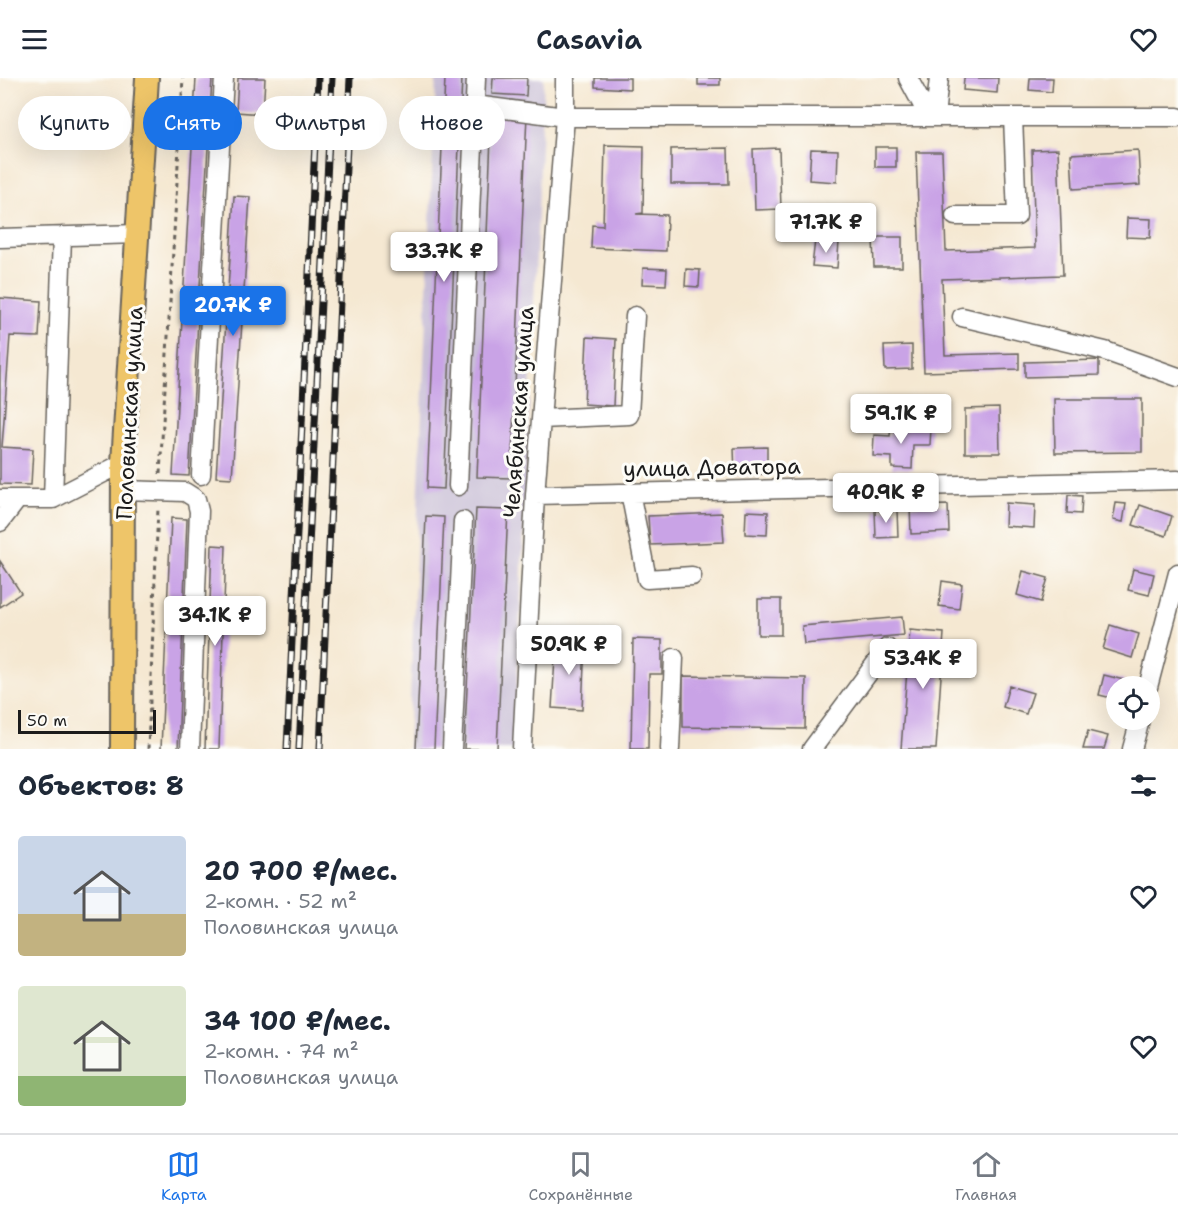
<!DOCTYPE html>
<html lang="ru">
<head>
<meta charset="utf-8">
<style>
  :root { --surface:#fff; --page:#f6f6f7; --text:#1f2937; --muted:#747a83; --line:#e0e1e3; --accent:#1a73e8 }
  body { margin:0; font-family:"Shantell Sans",sans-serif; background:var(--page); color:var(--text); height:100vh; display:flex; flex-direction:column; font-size:22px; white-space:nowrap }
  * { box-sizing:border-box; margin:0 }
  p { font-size:20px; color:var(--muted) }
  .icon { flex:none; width:33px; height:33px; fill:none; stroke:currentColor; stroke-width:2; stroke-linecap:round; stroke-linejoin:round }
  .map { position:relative; height:671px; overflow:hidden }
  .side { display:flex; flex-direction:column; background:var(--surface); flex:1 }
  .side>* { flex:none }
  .top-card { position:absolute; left:18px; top:18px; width:600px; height:54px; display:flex; gap:12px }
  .fabs { position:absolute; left:1106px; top:598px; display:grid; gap:12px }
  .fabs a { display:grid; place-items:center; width:54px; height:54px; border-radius:50%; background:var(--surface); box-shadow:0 6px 24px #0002; font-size:30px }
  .scale { position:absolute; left:18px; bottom:15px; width:138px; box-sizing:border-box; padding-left:6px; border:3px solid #1c1c1c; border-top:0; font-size:16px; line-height:21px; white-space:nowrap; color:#1c1c1c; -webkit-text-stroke:4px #fdfcf7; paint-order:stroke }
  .price { position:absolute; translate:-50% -51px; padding:0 14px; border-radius:6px; background:#fff; color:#222; font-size:20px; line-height:39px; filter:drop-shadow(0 2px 3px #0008) }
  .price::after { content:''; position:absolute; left:50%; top:36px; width:18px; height:14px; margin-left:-9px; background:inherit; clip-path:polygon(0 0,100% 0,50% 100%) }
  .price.current { background:var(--accent); color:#fff }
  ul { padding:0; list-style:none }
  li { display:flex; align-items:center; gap:18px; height:150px; padding:0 18px }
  li span { display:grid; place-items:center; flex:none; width:168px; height:120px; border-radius:6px; color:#555 }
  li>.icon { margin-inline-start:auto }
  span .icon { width:72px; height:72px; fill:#fffc; stroke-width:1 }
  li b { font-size:26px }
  h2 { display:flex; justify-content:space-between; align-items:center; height:72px; padding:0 18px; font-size:26px }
  .pill { padding:0 21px; border-radius:27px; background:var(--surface); box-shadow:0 6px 24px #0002; font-size:21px; line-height:54px }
  .pill.current { background:var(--accent); color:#fff }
  header { display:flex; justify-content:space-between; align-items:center; height:78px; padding:0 18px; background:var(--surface); font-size:27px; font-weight:600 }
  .tab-bar { display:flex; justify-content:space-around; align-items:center; height:84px; border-top:2px solid var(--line); background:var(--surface); font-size:16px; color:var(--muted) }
  .tab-bar a { display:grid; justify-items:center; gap:3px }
  .tab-bar .current { color:var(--accent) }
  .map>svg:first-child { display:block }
  .industrial { fill:#c9bfd7 }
  .building { fill:#c9a3e6 }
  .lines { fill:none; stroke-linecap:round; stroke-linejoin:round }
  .minor-casing { stroke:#68635c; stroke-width:21 }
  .major-casing { stroke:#68635c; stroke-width:26 }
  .path { stroke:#68635c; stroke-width:3; stroke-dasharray:4.5 4.5; stroke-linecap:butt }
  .minor { stroke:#fff; stroke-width:18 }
  .major { stroke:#eec569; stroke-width:22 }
  .rail-casing { stroke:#1c1c1c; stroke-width:7 }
  .rail { stroke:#fdfcf7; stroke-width:4.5; stroke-dasharray:14; stroke-linecap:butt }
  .labels { text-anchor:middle; stroke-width:6; stroke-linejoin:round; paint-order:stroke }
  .street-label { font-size:22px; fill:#1c1c1c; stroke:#fdfcf7 }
</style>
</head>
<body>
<header><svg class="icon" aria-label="menu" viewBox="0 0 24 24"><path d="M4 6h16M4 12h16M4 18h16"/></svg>Casavia<svg class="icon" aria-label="heart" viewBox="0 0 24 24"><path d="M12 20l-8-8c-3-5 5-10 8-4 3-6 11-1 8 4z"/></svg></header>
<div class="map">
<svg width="1178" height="671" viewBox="0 0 1178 671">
  <rect width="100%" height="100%" fill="#fdfcf7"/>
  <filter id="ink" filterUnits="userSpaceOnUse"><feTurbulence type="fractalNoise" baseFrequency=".0167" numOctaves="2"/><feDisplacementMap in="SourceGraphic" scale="12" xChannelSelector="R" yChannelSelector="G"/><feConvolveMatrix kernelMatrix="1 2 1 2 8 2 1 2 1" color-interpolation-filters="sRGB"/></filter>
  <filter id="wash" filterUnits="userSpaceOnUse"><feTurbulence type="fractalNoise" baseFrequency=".008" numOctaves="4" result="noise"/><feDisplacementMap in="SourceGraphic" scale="24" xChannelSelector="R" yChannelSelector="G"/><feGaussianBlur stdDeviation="1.35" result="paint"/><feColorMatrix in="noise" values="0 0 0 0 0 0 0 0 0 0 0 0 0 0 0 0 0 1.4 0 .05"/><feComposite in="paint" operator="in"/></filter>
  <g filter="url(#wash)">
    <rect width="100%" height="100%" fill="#f5e8d2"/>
    <!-- industrial -->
    <path class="industrial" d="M 436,0 L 544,0 L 514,671 L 408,671 Z"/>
    <g id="blocks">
      <!-- building -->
      <path class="building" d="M 196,0 L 212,0 L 189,398 L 173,397 Z
        M 238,0 L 265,0 L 263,36 L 236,34 Z
        M 445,0 L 462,0 L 444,411 L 427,410 Z
        M 493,0 L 527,0 L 526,18 L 492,16 Z
        M 595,0 L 630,0 L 630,11 L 595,9 Z
        M 698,0 L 720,0 L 720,7 L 698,7 Z
        M 964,0 L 998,0 L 997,15 L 963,12 Z
        M 1030,0 L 1053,0 L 1052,14 L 1029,12 Z
        M 492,35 L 527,37 L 511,400 L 477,399 Z
        M 605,67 L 644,68 L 643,135 L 636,136 L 667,137 L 666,173 L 591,170 L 592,147 L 603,148 Z
        M 875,69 L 896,69 L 896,89 L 875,89 Z
        M 728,70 L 729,106 L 671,106 L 671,71 Z
        M 779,70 L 781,131 L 755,132 L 753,71 Z
        M 811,71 L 838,72 L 837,104 L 809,102 Z
        M 1058,71 L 1063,197 L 942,201 L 945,277 L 1019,275 L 1019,291 L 924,294 L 916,74 L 942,74 L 946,173 L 1035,170 L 1032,72 Z
        M 1138,72 L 1140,107 L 1073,111 L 1071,76 Z
        M 234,118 L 250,119 L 232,400 L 216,399 Z
        M 1127,140 L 1151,141 L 1150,160 L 1126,159 Z
        M 873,159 L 902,159 L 902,189 L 874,189 Z
        M 815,162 L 839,164 L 837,190 L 812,188 Z
        M 643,190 L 667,191 L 666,207 L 642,206 Z
        M 686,191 L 700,192 L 699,209 L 685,208 Z
        M 0,220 L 41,223 L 39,259 L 10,258 L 2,369 L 33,371 L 31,407 L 0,406 Z
        M 587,259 L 616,261 L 613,328 L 584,326 Z
        M 912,267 L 912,291 L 885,292 L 884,268 Z
        M 1099,282 L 1099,297 L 1025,299 L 1025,284 Z
        M 1054,321 L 1142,321 L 1142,374 L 1055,375 Z
        M 999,330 L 1000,375 L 965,375 L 965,331 Z
        M 891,348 L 931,350 L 930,367 L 913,367 L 912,391 L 892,390 L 892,379 L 873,378 L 874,357 L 890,358 Z
        M 767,369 L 767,396 L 735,397 L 734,370 Z
        M 1068,417 L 1082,418 L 1081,436 L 1067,435 Z
        M 1006,425 L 1035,427 L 1034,450 L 1005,448 Z
        M 1116,425 L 1126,426 L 1123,444 L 1113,442 Z
        M 948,427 L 949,454 L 911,456 L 910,428 Z
        M 1140,427 L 1172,438 L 1166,458 L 1133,447 Z
        M 476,431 L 508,432 L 497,671 L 464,671 Z
        M 875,432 L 897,432 L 898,459 L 876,460 Z
        M 746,433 L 768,434 L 767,457 L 745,456 Z
        M 722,435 L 724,464 L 650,467 L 648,438 Z
        M 426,438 L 444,439 L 434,671 L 416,671 Z
        M 171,440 L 187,441 L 178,671 L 161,671 Z
        M 212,467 L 226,468 L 219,671 L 205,671 Z
        M 0,483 L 21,515 L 0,529 Z
        M 1133,491 L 1154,496 L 1149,517 L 1128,512 Z
        M 1023,493 L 1048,500 L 1041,524 L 1017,517 Z
        M 942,503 L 962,506 L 959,531 L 939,528 Z
        M 758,521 L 781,521 L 781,557 L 758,557 Z
        M 902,539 L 904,557 L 804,566 L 802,548 Z
        M 1110,547 L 1139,556 L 1132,580 L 1103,571 Z
        M 910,552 L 944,555 L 936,671 L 901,671 Z
        M 633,561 L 662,562 L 662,596 L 649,596 L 648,671 L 631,671 Z
        M 556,563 L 585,565 L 582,632 L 552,630 Z
        M 1104,597 L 1124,602 L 1122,609 L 1116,609 L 1116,621 L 1099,617 Z
        M 683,598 L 806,600 L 805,651 L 683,649 Z
        M 1009,608 L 1033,615 L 1026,636 L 1003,629 Z
        M 1088,653 L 1108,658 L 1104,671 L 1083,671 Z"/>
    </g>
  </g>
  <g filter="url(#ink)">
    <use href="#blocks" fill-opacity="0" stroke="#68635c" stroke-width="1.5"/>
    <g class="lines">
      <defs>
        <path id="minor" d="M 908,0 L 929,39
          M 475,27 L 565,39 L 1178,39
          M 935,39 L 939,0
          M 955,138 L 1017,138 L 1013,39
          M 0,160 L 139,156
          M 962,239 L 1105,273 L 1178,299
          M 541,341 L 629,337 L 635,238
          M 201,397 L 224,0
          M 458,408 L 476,0
          M 123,412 L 185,414 L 196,421 L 199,433 L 190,671
          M 630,414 L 647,501 L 692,498
          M 535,417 L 1178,402
          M 0,421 L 53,421 L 123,385
          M 53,421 L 62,158
          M 0,444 L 17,422
          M 1148,609 L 1178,495
          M 452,671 L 463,443
          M 522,671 L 535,417 L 565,39 L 565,0
          M 670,671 L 674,580
          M 812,671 L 887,570
          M 1132,671 L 1140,642"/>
        <path id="major" d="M 122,671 L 123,385 L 147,0"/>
      </defs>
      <!-- minor casing -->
      <use href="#minor" class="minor-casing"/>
      <!-- major casing -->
      <use href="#major" class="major-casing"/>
      <!-- path -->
      <path class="path" d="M 160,396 L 183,0
        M 148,671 L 158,430"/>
      <!-- minor -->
      <use href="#minor" class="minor"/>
      <!-- major -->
      <use href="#major" class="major"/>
      <defs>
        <path id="rail" d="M 287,671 L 318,0
          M 299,671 L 332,0
          M 320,671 L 350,0"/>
      </defs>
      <!-- rail casing -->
      <use href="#rail" class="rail-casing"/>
      <!-- rail -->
      <use href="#rail" class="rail"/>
    </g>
  </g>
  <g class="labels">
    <!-- street labels -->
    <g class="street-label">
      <text transform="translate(518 334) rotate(-86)" y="8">Челябинская улица</text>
      <text transform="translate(129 335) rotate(-87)" y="8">Половинская улица</text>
      <text transform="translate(712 389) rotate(-1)" y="8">улица Доватора</text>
    </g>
  </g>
</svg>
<div class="fabs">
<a><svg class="icon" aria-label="locate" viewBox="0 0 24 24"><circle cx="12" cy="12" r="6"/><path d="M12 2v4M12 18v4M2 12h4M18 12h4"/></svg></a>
</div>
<div class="scale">50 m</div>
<b class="price" style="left:826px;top:176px">71.7K ₽</b>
<b class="price" style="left:444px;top:205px">33.7K ₽</b>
<b class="price current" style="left:233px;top:259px">20.7K ₽</b>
<b class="price" style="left:901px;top:367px">59.1K ₽</b>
<b class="price" style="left:886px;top:446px">40.9K ₽</b>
<b class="price" style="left:215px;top:569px">34.1K ₽</b>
<b class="price" style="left:569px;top:598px">50.9K ₽</b>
<b class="price" style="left:923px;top:612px">53.4K ₽</b>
<div class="top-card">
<a class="pill">Купить</a>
<a class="pill current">Снять</a>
<a class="pill">Фильтры</a>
<a class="pill">Новое</a>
</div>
</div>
<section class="side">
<h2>Объектов: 8<svg class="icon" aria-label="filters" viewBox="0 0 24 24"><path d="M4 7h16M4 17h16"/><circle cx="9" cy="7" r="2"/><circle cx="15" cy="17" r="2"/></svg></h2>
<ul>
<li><span style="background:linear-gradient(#c9d6e8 65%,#c2b280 0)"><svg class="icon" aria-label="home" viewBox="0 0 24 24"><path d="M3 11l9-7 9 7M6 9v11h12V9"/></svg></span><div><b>20 700 ₽/мес.</b><p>2-комн. · 52 m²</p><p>Половинская улица</p></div><svg class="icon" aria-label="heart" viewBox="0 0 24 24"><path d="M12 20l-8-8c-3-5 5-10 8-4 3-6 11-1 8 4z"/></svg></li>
<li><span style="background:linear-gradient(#dfe7d0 75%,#8fb573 0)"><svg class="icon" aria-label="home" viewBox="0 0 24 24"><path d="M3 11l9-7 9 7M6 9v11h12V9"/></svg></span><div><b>34 100 ₽/мес.</b><p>2-комн. · 74 m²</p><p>Половинская улица</p></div><svg class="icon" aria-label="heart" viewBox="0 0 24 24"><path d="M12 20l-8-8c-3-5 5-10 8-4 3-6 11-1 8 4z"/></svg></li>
</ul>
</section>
<nav class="tab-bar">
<a class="current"><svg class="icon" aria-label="map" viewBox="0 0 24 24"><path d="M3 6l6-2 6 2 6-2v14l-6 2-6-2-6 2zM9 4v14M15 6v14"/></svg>Карта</a>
<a><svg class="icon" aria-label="saved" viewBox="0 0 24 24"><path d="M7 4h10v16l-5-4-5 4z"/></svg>Сохранённые</a>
<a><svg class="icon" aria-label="home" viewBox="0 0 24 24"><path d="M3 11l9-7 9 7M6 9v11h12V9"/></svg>Главная</a>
</nav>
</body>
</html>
